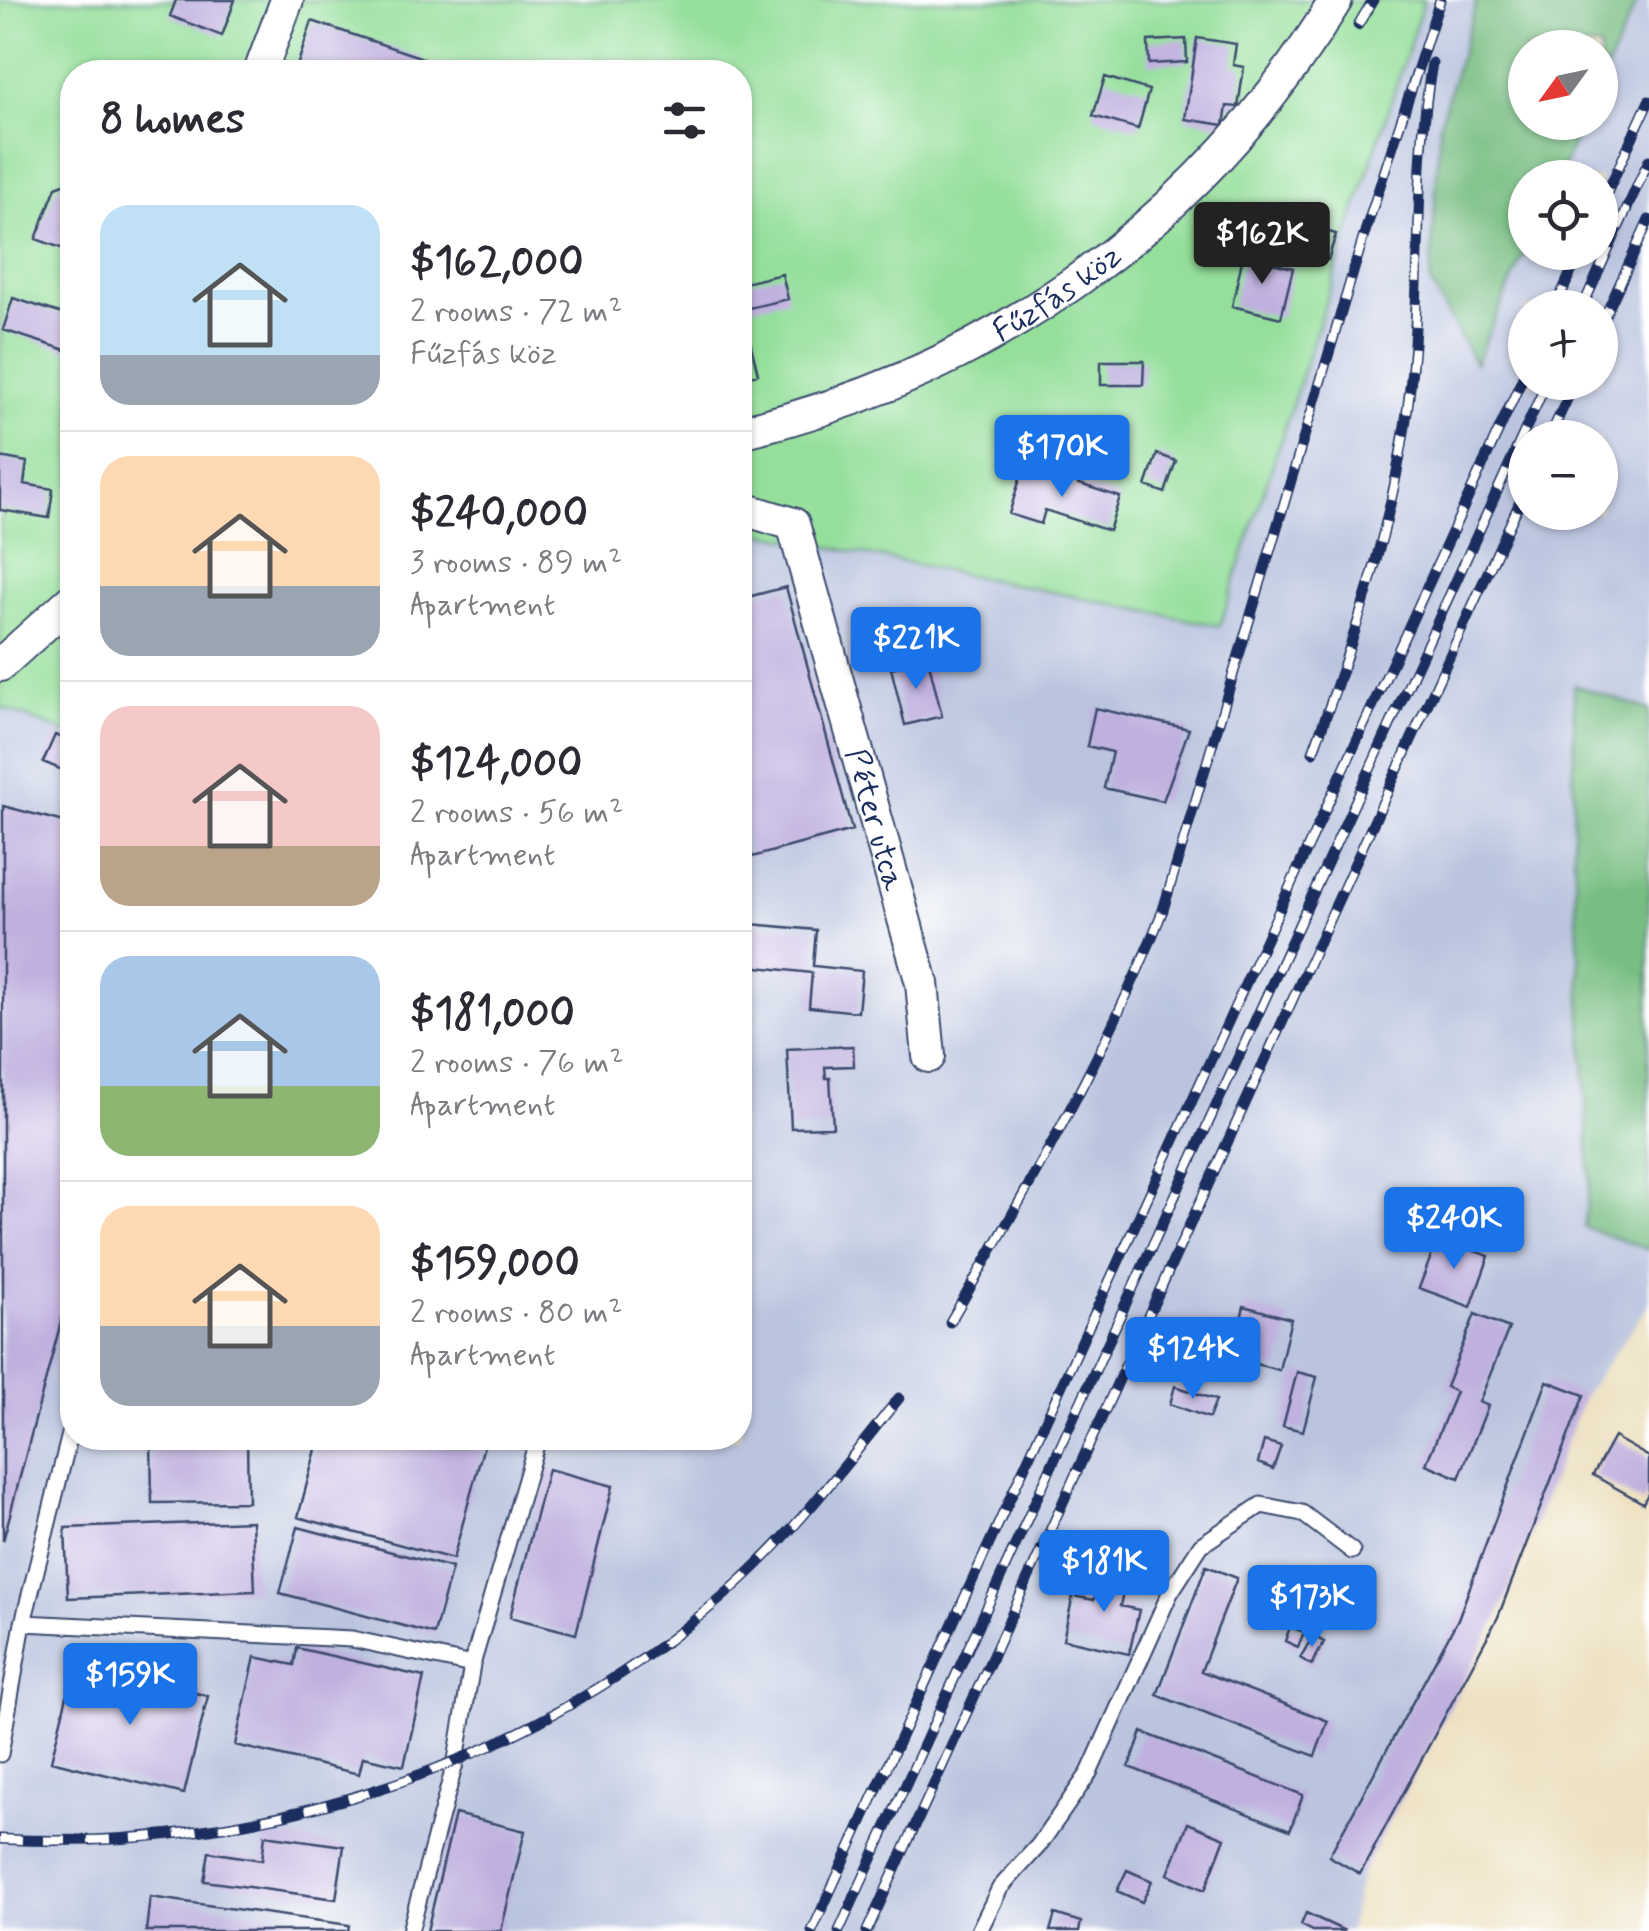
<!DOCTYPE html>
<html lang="en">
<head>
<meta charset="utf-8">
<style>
  :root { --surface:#fff; --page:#f7f7f7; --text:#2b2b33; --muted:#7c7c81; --line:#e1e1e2; --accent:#1a73e8 }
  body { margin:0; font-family:Mynerve,sans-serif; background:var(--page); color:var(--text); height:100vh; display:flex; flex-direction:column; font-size:38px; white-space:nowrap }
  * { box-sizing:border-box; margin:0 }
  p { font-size:32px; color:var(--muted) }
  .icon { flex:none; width:55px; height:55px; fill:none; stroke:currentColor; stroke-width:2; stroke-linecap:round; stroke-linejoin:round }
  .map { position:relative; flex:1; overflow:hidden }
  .drawer { position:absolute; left:60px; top:60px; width:692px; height:1390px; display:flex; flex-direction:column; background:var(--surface); border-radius:40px; box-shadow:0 2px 8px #0004 }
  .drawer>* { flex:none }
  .needle { width:65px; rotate:237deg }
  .buttons { position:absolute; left:1508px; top:30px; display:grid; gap:20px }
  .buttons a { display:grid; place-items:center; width:110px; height:110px; border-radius:50%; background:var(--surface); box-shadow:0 2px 8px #0004; font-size:50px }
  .price { position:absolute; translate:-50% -85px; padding:0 22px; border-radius:10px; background:var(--accent); color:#fff; font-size:32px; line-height:65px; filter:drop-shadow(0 2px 5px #0008) }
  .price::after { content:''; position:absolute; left:50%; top:60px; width:30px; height:22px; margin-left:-15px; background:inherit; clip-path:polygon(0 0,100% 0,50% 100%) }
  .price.on { background:#222; color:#fff }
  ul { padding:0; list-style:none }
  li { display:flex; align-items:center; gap:30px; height:250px; padding:0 40px }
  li+li { border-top:2px solid var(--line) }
  li span { display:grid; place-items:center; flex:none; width:280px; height:200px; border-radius:30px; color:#555 }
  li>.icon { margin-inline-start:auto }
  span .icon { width:120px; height:120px; fill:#fffc; stroke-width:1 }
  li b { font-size:42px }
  h2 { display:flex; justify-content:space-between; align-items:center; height:120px; padding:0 40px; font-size:42px }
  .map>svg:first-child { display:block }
  .industrial { fill:#bac4de; fill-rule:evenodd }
  .green { fill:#95df9b; stroke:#58877c; stroke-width:2.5 }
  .forest { fill:#78be83; stroke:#4a7670; stroke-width:2.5 }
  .building { fill:#c0b0df }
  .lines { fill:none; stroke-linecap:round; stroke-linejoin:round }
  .service-casing { stroke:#3a4a6d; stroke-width:19 }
  .minor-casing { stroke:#3a4a6d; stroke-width:36 }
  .service { stroke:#fff; stroke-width:15 }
  .minor { stroke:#fff; stroke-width:32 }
  .rail-casing { stroke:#1b2f5e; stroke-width:11 }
  .rail { stroke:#fff; stroke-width:8; stroke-dasharray:22; stroke-linecap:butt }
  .labels { text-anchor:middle; stroke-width:8; stroke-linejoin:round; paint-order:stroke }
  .street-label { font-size:32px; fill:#1b2f5e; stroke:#fff }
</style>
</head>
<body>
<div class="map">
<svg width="1649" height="1931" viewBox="0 0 1649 1931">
  <rect width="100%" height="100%" fill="#fff"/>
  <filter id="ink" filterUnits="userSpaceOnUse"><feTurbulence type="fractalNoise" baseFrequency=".01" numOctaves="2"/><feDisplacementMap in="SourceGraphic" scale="20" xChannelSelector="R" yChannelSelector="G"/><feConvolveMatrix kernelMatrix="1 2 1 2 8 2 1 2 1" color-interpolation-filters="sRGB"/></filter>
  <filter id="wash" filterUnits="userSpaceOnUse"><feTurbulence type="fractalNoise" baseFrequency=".0048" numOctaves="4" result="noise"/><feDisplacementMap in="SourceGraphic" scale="40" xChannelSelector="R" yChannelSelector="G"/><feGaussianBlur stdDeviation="2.25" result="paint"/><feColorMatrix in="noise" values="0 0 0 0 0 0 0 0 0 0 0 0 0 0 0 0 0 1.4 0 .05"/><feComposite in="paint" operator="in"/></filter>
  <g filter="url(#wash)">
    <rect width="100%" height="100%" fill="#ede1c1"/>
    <!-- industrial -->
    <path class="industrial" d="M 1424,0 L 1477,0 L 1440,123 L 1475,363 L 1525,253 L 1600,252 L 1600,178 L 1558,177 L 1583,123 L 1600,122 L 1600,84 L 1638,0 L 1649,0 L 1649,1304 L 1584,1395 L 1498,1617 L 1361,1874 L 1349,1931 L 0,1931 L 0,707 L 72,735 L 72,1438 L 740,1438 L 740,529 L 1219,626 ZM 1525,308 L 1600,308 L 1600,382 L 1525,382 ZM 1525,438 L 1600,438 L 1600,512 L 1525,512 Z"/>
    <!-- green -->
    <path class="green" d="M 0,0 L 1424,0 L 1220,626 L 740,529 L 740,72 L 72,72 L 72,735 L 0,707 Z"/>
    <!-- forest -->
    <path class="forest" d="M 1477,0 L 1638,0 L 1600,84 L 1600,48 L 1525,48 L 1525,122 L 1583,123 L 1558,177 L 1525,178 L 1525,252 L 1475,364 L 1430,282 L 1440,123 Z
      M 1574,685 L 1649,710 L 1649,1250 L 1584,1227 L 1590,1183 L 1573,838 Z"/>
    <g id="blocks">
      <!-- building -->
      <path class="building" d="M 176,0 L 235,0 L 222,36 L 170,16 Z
        M 312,21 L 423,58 L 419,72 L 295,72 Z
        M 1197,38 L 1236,44 L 1233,65 L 1244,67 L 1238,107 L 1227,106 L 1224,125 L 1185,119 Z
        M 1186,39 L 1187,62 L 1149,64 L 1148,41 Z
        M 1105,77 L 1149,90 L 1138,129 L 1093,116 Z
        M 72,181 L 72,252 L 36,239 L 56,187 Z
        M 1308,226 L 1336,234 L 1328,260 L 1300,252 Z
        M 1243,256 L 1293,268 L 1281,318 L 1232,306 Z
        M 782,274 L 788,299 L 740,310 L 740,284 Z
        M 13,298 L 72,317 L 72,352 L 3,330 Z
        M 746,325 L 758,374 L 740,378 L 740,326 Z
        M 1101,361 L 1144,361 L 1143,385 L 1101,385 Z
        M 1157,454 L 1176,461 L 1165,493 L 1146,486 Z
        M 0,457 L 27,462 L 24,484 L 53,489 L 49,518 L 0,510 Z
        M 1024,466 L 1120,497 L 1109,531 L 1045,510 L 1041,524 L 1009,514 Z
        M 786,587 L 852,830 L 752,857 L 740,813 L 740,599 Z
        M 928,659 L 942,716 L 905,725 L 891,668 Z
        M 1095,708 L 1189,729 L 1163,801 L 1104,788 L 1112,752 L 1087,746 Z
        M 55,735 L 72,742 L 72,774 L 43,762 Z
        M 3,806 L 72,824 L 72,1280 L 3,1541 Z
        M 740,923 L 816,930 L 813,966 L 862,971 L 858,1012 L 809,1007 L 812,973 L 740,965 Z
        M 853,1046 L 854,1066 L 825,1067 L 826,1078 L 830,1078 L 833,1127 L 791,1128 L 787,1049 Z
        M 1438,1238 L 1489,1256 L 1471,1307 L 1419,1288 Z
        M 1244,1306 L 1291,1319 L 1279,1370 L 1232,1358 Z
        M 1475,1314 L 1509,1328 L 1479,1402 L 1488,1406 L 1459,1478 L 1426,1464 L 1456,1392 L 1446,1387 Z
        M 1297,1372 L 1317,1377 L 1303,1431 L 1283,1426 Z
        M 1547,1381 L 1584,1395 L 1498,1617 L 1360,1874 L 1329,1856 L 1458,1619 Z
        M 1175,1386 L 1216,1400 L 1209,1418 L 1170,1404 Z
        M 1614,1437 L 1649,1457 L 1649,1492 L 1643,1503 L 1593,1475 Z
        M 151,1438 L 247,1438 L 248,1502 L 152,1503 Z
        M 319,1438 L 486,1438 L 453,1559 L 298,1517 Z
        M 1264,1441 L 1281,1446 L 1273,1469 L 1258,1463 Z
        M 548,1469 L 613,1486 L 576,1634 L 510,1617 Z
        M 252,1521 L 255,1591 L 68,1598 L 65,1528 Z
        M 298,1527 L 452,1568 L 434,1634 L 280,1593 Z
        M 1102,1564 L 1128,1570 L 1120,1606 L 1139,1610 L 1129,1654 L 1063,1639 L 1073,1596 L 1094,1600 Z
        M 1206,1566 L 1237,1578 L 1201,1671 L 1328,1721 L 1315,1756 L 1157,1695 Z
        M 1312,1575 L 1329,1583 L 1316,1606 L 1300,1598 Z
        M 1290,1627 L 1304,1632 L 1298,1647 L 1285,1641 Z
        M 1313,1636 L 1324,1642 L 1312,1665 L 1300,1658 Z
        M 297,1648 L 424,1677 L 404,1766 L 363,1757 L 359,1774 L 235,1745 L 255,1657 L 294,1665 Z
        M 75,1663 L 208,1696 L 184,1794 L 51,1761 Z
        M 1142,1732 L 1303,1795 L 1290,1830 L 1129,1767 Z
        M 455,1814 L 525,1831 L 501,1931 L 427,1931 Z
        M 1188,1823 L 1225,1838 L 1205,1890 L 1168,1874 Z
        M 265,1835 L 344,1846 L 336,1899 L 204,1881 L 209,1852 L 262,1860 Z
        M 1127,1870 L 1152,1881 L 1142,1902 L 1117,1891 Z
        M 150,1897 L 349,1925 L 348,1931 L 146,1931 Z
        M 1306,1913 L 1345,1931 L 1313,1931 L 1301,1925 Z
        M 1055,1914 L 1081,1922 L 1079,1931 L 1050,1931 Z"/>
    </g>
  </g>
  <g filter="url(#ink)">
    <use href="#blocks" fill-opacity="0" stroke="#3a4a6d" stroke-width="2.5"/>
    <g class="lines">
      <defs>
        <path id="service" d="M 23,1623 L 352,1639 L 472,1665
          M 0,1754 L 23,1623 L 72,1426
          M 410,1931 L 456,1760 L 472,1665 L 538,1438
          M 979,1931 L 1000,1888 L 1039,1845 L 1089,1773 L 1170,1593 L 1201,1545 L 1261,1505 L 1302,1513 L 1352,1551"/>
        <g id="minor">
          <path d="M 260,72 L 287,0"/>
          <path id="s1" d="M 740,432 C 991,374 1203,220 1336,0"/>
          <path id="s2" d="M 740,508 L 793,524 L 922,983 L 929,1056"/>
          <path d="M 0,665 L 72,600"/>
        </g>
      </defs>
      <!-- service casing -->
      <use href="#service" class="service-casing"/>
      <!-- minor casing -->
      <use href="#minor" class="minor-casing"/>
      <!-- service -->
      <use href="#service" class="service"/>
      <!-- minor -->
      <use href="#minor" class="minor"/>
      <defs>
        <path id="rail" d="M 1358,25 L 1373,0
          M 1600,208 L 1649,101
          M 1555,308 L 1580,252
          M 1582,308 L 1649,160
          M 1600,327 L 1649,220
          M 1549,438 L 1575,382
          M 1313,752 C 1359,626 1400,503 1412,368 C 1422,266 1414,165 1432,63
          M 950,1322 C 1028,1189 1106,1054 1163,910 L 1365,232 L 1440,0
          M 0,1839 C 265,1854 543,1762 740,1581 C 800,1526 848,1461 899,1398
          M 812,1931 L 1525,373
          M 839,1931 L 1547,382
          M 867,1931 L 1525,491"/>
      </defs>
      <!-- rail casing -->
      <use href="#rail" class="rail-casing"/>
      <!-- rail -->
      <use href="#rail" class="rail"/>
    </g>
  </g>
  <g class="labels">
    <!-- street labels -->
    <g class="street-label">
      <text dy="11" stroke="none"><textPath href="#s1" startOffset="348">Fűzfás köz</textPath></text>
      <text dy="11" stroke="none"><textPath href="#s2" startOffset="362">Péter utca</textPath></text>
    </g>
  </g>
</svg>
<div class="buttons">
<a><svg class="needle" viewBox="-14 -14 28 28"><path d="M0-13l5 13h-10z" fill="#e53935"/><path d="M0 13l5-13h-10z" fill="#7c7c81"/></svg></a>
<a><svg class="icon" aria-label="locate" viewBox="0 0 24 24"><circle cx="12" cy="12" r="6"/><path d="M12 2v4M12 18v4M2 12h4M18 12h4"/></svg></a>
<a>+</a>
<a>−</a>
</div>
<b class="price on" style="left:1262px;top:287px">$162K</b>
<b class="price" style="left:1062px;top:500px">$170K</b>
<b class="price" style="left:916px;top:692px">$221K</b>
<b class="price" style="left:1454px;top:1272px">$240K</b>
<b class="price" style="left:1193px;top:1402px">$124K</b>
<b class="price" style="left:1104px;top:1615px">$181K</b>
<b class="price" style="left:1312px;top:1650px">$173K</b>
<b class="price" style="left:130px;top:1728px">$159K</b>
<section class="drawer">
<h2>8 homes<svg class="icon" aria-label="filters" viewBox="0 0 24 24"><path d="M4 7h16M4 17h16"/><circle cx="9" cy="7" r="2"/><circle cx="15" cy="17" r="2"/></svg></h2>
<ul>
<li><span style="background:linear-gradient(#bfe0f5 75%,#9aa5b1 0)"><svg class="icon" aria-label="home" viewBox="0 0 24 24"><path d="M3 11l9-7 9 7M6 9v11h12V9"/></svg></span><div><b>$162,000</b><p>2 rooms · 72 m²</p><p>Fűzfás köz</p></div></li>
<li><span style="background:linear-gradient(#ffd9b3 65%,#9aa5b1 0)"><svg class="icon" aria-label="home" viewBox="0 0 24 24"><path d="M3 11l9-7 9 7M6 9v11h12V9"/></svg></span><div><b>$240,000</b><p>3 rooms · 89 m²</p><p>Apartment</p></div></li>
<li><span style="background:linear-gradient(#f6c9c9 70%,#b9a48a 0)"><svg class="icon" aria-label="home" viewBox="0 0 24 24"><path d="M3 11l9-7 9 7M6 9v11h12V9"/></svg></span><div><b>$124,000</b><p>2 rooms · 56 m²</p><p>Apartment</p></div></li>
<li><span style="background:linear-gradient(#a9c7e8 65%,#8fb573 0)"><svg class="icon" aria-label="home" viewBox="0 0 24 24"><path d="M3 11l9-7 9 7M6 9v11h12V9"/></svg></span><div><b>$181,000</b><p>2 rooms · 76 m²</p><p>Apartment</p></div></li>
<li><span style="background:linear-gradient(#ffd9b3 60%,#9aa5b1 0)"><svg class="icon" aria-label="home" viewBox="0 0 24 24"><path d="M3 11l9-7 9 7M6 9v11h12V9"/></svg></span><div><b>$159,000</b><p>2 rooms · 80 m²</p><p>Apartment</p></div></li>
</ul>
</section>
</div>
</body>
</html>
